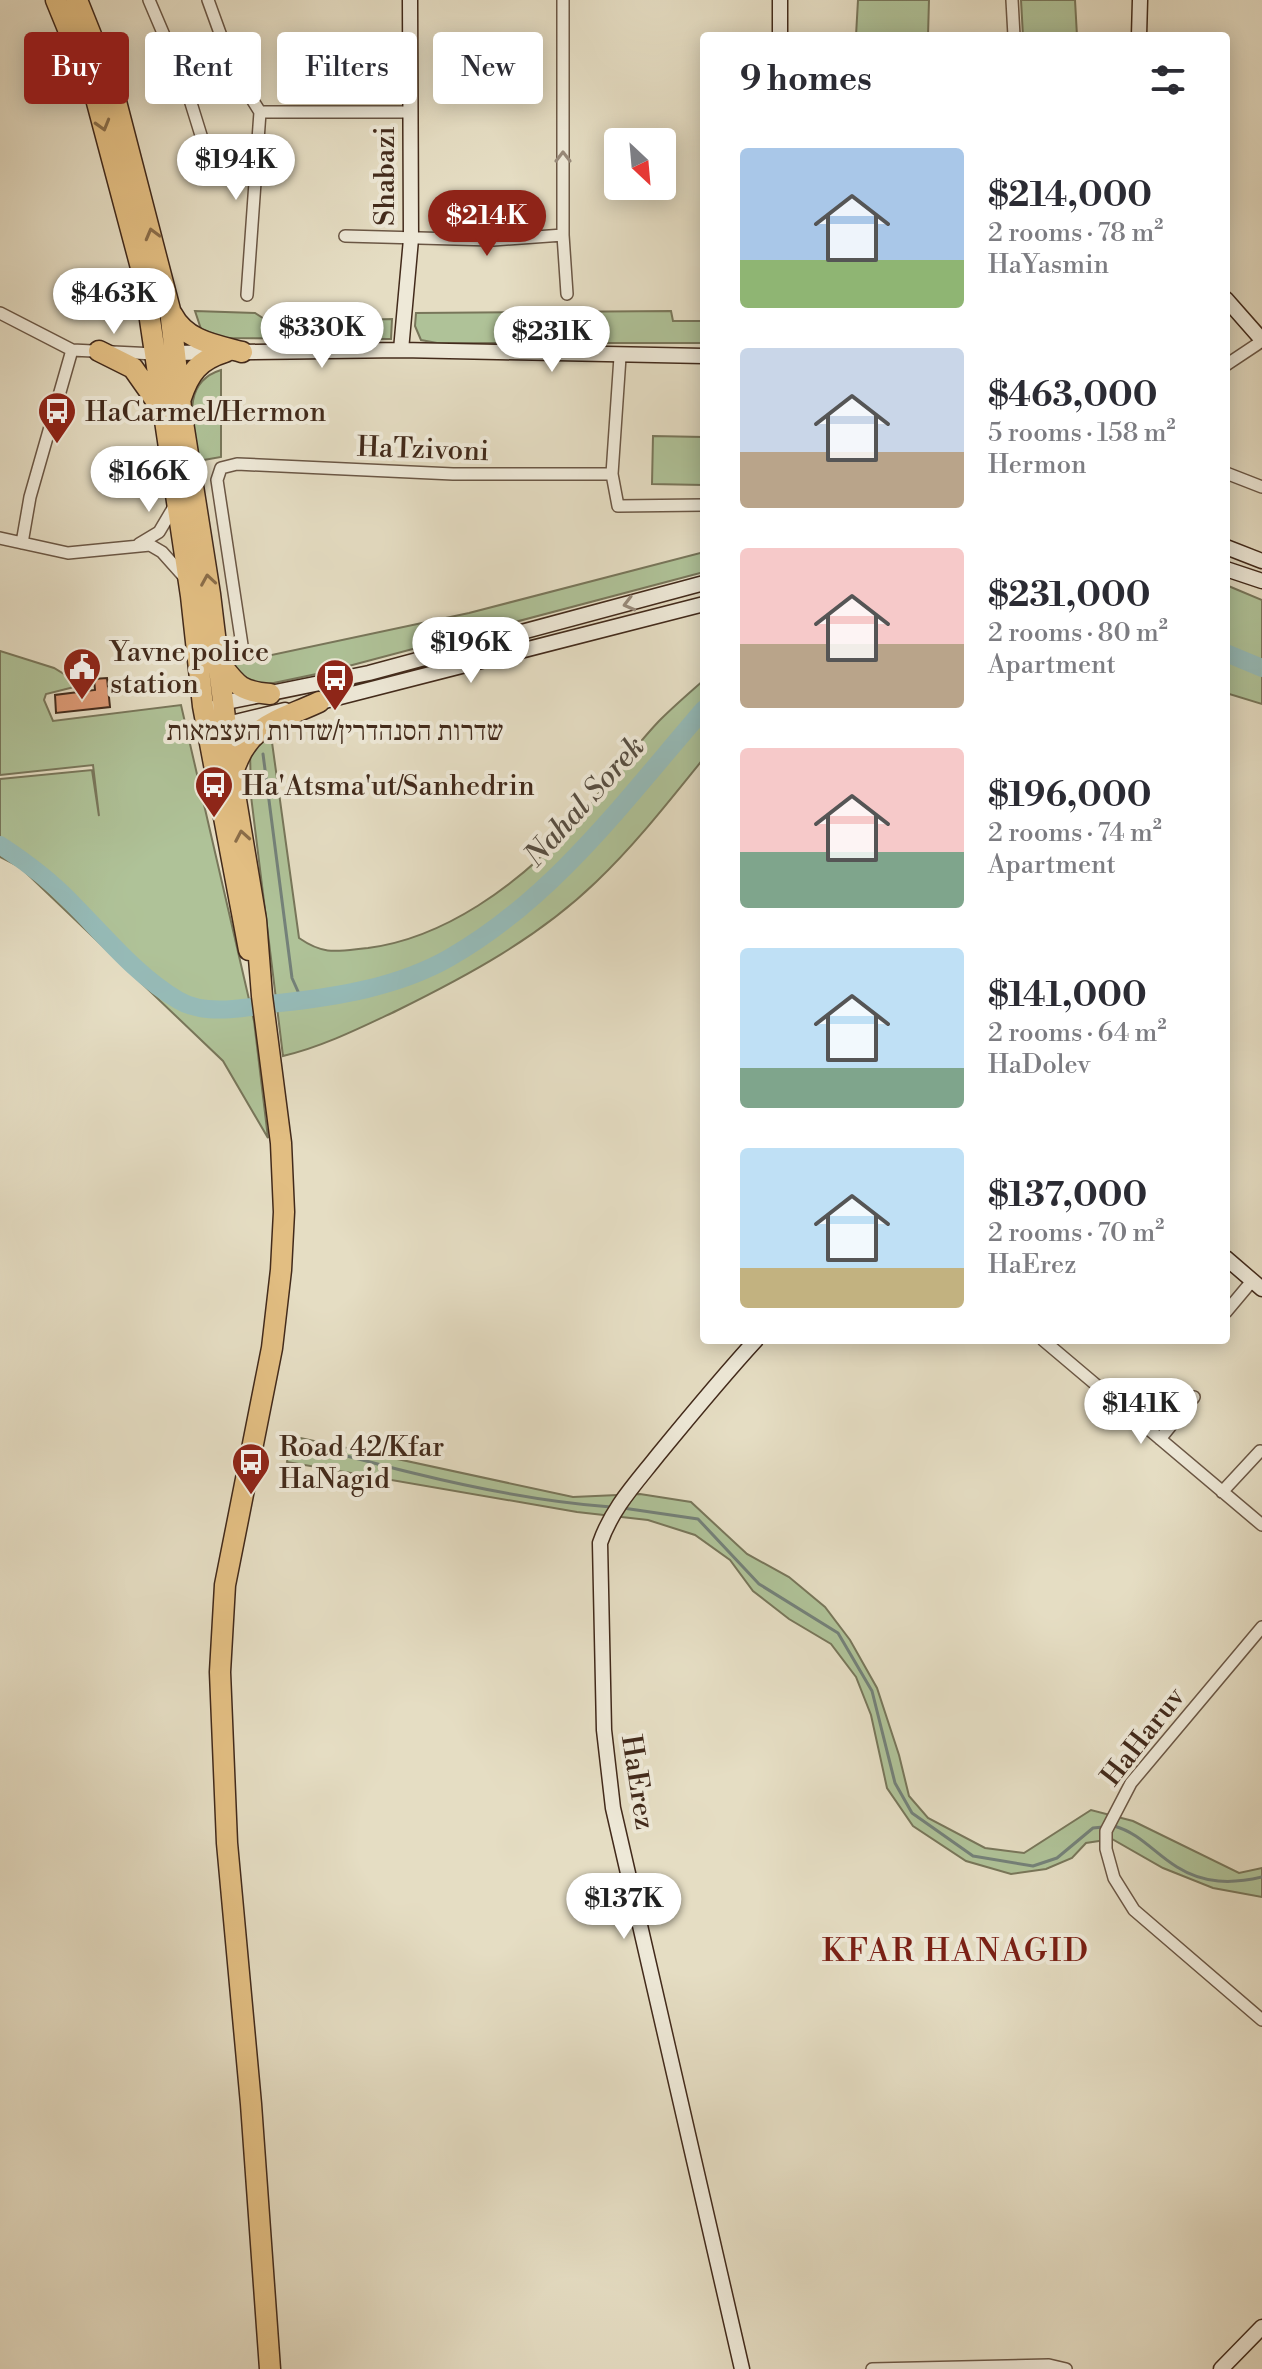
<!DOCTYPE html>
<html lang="en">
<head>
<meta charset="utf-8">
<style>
  :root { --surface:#fff; --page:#f7f7f7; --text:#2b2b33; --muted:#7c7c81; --accent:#8f2418 }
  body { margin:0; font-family:"Libre Bodoni","Frank Ruhl Libre",serif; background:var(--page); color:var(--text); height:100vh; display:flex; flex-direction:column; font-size:30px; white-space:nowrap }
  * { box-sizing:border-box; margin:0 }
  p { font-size:26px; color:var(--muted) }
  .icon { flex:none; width:44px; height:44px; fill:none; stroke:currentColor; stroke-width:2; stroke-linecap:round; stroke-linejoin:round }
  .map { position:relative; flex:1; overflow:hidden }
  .drawer { position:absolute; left:700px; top:32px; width:530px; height:1312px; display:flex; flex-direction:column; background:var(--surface); border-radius:8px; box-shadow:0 4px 20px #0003 }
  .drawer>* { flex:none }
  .top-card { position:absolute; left:24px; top:32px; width:556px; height:72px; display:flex; gap:16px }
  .needle { width:52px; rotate:154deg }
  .fabs { position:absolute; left:604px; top:128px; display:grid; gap:16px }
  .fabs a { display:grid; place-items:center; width:72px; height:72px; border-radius:8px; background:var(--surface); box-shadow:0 4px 20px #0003; font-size:40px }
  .price { position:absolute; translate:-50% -68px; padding:0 18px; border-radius:28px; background:#fff; color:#222; font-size:26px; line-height:52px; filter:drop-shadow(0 2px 4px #0008) }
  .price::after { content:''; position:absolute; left:50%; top:48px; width:24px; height:18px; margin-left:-12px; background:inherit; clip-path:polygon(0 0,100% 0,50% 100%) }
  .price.current { background:var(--accent); color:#fff }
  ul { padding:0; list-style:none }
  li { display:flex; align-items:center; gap:24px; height:200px; padding:0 40px }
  li span { display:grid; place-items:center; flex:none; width:224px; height:160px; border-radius:8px; color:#555 }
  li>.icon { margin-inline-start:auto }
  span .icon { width:96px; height:96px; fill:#fffc; stroke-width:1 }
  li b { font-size:34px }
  h2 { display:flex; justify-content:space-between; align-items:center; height:96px; padding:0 40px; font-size:34px }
  .pill { padding:0 28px; border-radius:8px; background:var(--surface); box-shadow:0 4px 20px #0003; font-size:28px; line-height:72px }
  .pill.current { background:var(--accent); color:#fff }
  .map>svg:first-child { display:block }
  .green { fill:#afc298; stroke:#78765a; stroke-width:2 }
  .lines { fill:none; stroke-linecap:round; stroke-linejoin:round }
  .stream { stroke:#748179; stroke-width:3 }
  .river { stroke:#96bbb8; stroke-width:18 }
  .building { fill:#de9a76; stroke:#422a1b; stroke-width:2 }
  .street-casing { stroke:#6b5745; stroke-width:14 }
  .secondary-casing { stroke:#422a1b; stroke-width:17 }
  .highway-casing { stroke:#422a1b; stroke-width:23 }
  .street { stroke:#eee9d8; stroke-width:11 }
  .secondary { stroke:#eee9d8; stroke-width:14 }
  .highway { stroke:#e2be82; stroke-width:20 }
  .oneway { stroke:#8a6d49 }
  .oneway2 { stroke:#988a7a }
  .labels { text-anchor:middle; stroke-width:8; stroke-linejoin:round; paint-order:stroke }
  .street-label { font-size:28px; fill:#422a1b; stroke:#eee9d8 }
  .poi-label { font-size:28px; fill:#422a1b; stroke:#eee9d8; text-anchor:start }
  .water-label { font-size:30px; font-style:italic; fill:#574e42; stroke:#eee9d8 }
  .quarter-label { font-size:32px; letter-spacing:2px; fill:#7a1f14; stroke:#eee9d8 }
</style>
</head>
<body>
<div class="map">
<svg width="1262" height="2369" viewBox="0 0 1262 2369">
  <rect width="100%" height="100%" fill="#e5ddc3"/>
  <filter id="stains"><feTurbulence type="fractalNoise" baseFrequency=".0025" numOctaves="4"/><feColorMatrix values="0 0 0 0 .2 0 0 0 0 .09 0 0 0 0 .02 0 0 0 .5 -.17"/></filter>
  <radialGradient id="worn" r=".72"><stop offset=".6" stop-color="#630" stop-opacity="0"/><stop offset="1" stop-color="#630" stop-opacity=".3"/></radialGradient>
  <!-- green -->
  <path class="green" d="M 858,0 L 929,0 L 928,36 L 856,36 Z
    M 1021,0 L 1075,0 L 1077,36 L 1023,36 Z
    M 195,311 L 255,313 L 269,322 L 392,319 L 391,339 L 224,338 L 201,329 Z
    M 671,311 L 673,321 L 704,321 L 704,343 L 437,343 L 421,340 L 415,326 L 416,313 Z
    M 221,370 L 221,457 L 198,461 C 194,427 179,383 221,370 Z
    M 653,436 L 703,437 L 703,485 L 652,484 Z
    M 704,552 L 704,572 L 326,672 L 264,685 L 240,679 L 234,663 L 469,613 Z
    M 1226,585 L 1262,600 L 1262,704 L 1226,693 Z
    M 0,651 L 54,668 L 82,685 L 46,694 L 44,700 L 53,721 L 181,705 L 254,1021 L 268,1138 L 223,1061 L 20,867 L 0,857 L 0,779 L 92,770 L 99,816 L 93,765 L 0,775 Z
    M 704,680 L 704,758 C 670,800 635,845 596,882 C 538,938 467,976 396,1011 C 360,1028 322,1047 283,1056 L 251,796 L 250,751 L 271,735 L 299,938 C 325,956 338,951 368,948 C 445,938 517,885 569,829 C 600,794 627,755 659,721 C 673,707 689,693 704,680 Z
    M 291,1436 L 573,1497 L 640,1494 L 691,1502 L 747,1554 L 789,1577 L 825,1607 L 850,1640 L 877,1688 L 899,1755 L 909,1796 L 928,1818 L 985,1848 L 1024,1853 L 1091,1810 L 1133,1821 L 1239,1873 L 1262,1868 L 1262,1897 L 1213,1888 L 1163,1868 L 1112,1839 L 1086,1843 L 1072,1858 L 1046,1869 L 1011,1874 L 966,1861 L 913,1826 L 887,1788 L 871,1715 L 856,1677 L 831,1644 L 789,1619 L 753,1591 L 730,1560 L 695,1535 L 648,1520 L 577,1512 L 287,1462 Z"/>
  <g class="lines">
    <!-- stream -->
    <path class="stream" d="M 263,754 L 292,978 L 300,996 L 309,1000
      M 293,1447 C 334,1450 373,1464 413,1473 C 478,1489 544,1502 611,1507
      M 623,1508 L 698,1519 L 759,1584 L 838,1633 L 872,1691 L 895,1783 L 912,1813 L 973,1856 L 1033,1866 L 1057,1858 L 1093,1828 L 1103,1827
      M 1114,1826 C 1140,1833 1155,1854 1177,1867 C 1204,1884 1232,1884 1262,1877"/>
    <!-- river -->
    <path class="river" d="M 1226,653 L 1262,668
      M 0,845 C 26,862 49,879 71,902 C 104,935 137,976 178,1000 C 206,1017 248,1007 279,1003 C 336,997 398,987 449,958 C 553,899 626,799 704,709"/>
  </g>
  <!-- building -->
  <path class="building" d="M 107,678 L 110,707 L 56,713 L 55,695 L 95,690 L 94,679 Z"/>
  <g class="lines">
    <defs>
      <path id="street" d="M 149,0 L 186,87 L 209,161
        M 208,0 L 233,69 L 260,112 L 410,112
        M 563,0 L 563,235 L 567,294
        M 1012,0 L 1014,36
        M 186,87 L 233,69
        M 345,236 L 493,240 L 563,235
        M 247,295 L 260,112
        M 0,313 L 72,350 L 155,354
        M 1226,365 L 1262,341
        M 1226,473 L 1262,487
        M 612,474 L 618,506 L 704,505
        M 0,538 L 68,553 L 150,545 L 162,552 L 187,580
        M 22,543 L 30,497 L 72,350
        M 139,544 L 159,532 L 175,505
        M 242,645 L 217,480 L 221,468 L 237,464 L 453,474 L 612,474 L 620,357
        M 1226,1312 L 1252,1281
        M 1043,1340 L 1262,1525
        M 1160,1439 L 1194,1397
        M 1222,1492 L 1260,1451
        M 1262,1627 L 1131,1783 L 1106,1831 L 1106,1849 L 1114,1878 L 1134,1910 L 1262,2020
        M 872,2369 L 1049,2365 L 1066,2369"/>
      <path id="secondary" d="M 780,0 L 780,36
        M 1139,36 L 1140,0
        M 1226,299 L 1262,340
        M 401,350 L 411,239 L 410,0
        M 169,353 L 401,350 L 704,356
        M 1226,547 L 1262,561
        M 1226,569 L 1262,581
        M 313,704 L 704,604
        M 215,708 L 222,703 L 369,673 L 704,583
        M 220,721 L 227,724 L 285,710
        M 1226,1258 L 1262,1289
        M 742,2369 L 613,1808 L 604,1730 L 600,1543 C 612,1508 636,1483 658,1455 C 690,1416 722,1377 756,1340
        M 1221,2369 L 1262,2327"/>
      <path id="highway" d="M 56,0 L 95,95 L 144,279 L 191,596 L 203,706 L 249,950
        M 77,0 L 113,90 L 170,310 L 182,416 L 210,594 L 232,776 L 256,920 L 262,996 L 281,1143 L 284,1212 L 281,1270 L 272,1348 L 225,1585 L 220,1672 L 227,1843 L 251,2104 L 270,2369
        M 172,314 C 186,341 215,345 242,352
        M 99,351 L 133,368 L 157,402
        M 181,398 C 189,373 199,360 225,352
        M 219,662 C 237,685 239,691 270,694
        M 233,773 C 248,724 276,722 319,702"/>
    </defs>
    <!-- street casing -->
    <use href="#street" class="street-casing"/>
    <!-- secondary casing -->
    <use href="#secondary" class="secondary-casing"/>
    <!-- highway casing -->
    <use href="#highway" class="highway-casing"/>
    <!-- street -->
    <use href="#street" class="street"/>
    <!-- secondary -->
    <use href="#secondary" class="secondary"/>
    <!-- highway -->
    <use href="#highway" class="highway"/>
  </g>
  <!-- one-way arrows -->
  <defs><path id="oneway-chevron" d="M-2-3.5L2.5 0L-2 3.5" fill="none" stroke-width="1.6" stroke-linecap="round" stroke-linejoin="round" transform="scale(2)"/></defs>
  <g class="oneway">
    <use href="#oneway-chevron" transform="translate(103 125) rotate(74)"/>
    <use href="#oneway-chevron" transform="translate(152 234) rotate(-105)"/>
    <use href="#oneway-chevron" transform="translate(208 580) rotate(-99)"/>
    <use href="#oneway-chevron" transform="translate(242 836) rotate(-100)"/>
  </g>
  <g class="oneway2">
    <use href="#oneway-chevron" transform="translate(563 157) rotate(-90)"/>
    <use href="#oneway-chevron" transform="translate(629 604) rotate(165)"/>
  </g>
  <!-- icons -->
  <defs>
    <symbol id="bus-pin" viewBox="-11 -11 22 30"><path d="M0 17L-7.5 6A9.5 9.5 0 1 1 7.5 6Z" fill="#8f2418" stroke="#eee9d8"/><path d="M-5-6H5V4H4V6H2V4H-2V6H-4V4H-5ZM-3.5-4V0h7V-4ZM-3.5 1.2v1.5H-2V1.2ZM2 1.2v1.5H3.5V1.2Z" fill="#fff"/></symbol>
    <symbol id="civic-pin" viewBox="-11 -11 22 30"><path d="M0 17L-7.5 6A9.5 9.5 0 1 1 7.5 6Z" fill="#8f2418" stroke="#eee9d8"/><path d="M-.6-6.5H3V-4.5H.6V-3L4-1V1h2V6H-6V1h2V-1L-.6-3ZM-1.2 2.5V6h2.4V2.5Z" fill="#fff"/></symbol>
  </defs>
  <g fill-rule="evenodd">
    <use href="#bus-pin" x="35" y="389" width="44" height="60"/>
    <use href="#civic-pin" x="60" y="645" width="44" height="60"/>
    <use href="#bus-pin" x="313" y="656" width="44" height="60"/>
    <use href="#bus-pin" x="192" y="763" width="44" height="60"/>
    <use href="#bus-pin" x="229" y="1440" width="44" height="60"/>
  </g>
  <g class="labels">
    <!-- street labels -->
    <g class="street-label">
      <text transform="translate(384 176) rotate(-90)" y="10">Shabazi</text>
      <text transform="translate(423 448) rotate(2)" y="10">HaTzivoni</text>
      <text transform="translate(1142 1736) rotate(-52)" y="10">HaHaruv</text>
      <text transform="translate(639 1782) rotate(81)" y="10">HaErez</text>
    </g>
    <!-- poi labels -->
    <g class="poi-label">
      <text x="85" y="421">HaCarmel/Hermon</text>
      <text x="110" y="661">Yavne police<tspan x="110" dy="32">station</tspan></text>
      <text x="335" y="740" text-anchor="middle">שדרות הסנהדרין/שדרות העצמאות</text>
      <text x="242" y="795">Ha'Atsma'ut/Sanhedrin</text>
      <text x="279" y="1456">Road 42/Kfar<tspan x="279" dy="32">HaNagid</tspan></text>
    </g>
    <!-- water labels -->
    <g class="water-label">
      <text transform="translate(584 801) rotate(-48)" y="10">Nahal Sorek</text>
    </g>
    <!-- quarter labels -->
    <g class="quarter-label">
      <text x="956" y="1961">KFAR HANAGID</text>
    </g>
  </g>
  <rect width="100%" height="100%" filter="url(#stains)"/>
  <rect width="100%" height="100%" fill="url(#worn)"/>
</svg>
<div class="fabs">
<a><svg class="needle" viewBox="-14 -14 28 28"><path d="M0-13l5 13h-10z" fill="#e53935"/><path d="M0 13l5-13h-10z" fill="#7c7c81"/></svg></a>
</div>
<b class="price" style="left:236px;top:202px">$194K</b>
<b class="price current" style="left:487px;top:258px">$214K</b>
<b class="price" style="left:114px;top:336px">$463K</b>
<b class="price" style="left:322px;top:370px">$330K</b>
<b class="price" style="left:552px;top:374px">$231K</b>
<b class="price" style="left:149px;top:514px">$166K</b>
<b class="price" style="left:471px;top:685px">$196K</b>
<b class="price" style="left:1141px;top:1446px">$141K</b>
<b class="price" style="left:624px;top:1941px">$137K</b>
<div class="top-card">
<a class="pill current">Buy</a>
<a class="pill">Rent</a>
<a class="pill">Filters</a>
<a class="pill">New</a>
</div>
<section class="drawer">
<h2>9 homes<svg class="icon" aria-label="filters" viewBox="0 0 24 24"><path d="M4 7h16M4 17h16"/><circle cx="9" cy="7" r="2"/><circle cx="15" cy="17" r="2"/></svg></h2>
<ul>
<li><span style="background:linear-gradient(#a9c7e8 70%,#8fb573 0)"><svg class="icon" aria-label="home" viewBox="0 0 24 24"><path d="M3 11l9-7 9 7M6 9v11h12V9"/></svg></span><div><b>$214,000</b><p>2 rooms · 78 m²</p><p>HaYasmin</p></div></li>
<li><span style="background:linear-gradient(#c9d6e8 65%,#b9a48a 0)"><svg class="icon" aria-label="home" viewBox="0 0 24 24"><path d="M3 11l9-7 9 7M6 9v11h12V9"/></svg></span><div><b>$463,000</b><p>5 rooms · 158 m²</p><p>Hermon</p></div></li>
<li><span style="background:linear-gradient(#f6c9c9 60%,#b9a48a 0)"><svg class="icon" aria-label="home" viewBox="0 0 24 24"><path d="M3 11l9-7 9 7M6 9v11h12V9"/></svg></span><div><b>$231,000</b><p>2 rooms · 80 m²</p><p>Apartment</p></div></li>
<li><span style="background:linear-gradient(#f6c9c9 65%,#7fa58c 0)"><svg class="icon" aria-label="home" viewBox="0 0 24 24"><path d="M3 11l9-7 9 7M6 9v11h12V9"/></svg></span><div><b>$196,000</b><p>2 rooms · 74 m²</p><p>Apartment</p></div></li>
<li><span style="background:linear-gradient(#bfe0f5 75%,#7fa58c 0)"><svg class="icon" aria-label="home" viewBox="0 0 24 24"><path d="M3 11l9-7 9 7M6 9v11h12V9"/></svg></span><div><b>$141,000</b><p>2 rooms · 64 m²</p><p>HaDolev</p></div></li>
<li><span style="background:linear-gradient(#bfe0f5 75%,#c2b280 0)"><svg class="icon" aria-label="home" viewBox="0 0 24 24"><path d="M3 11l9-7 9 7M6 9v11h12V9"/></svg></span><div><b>$137,000</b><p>2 rooms · 70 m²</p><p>HaErez</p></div></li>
</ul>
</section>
</div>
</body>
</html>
